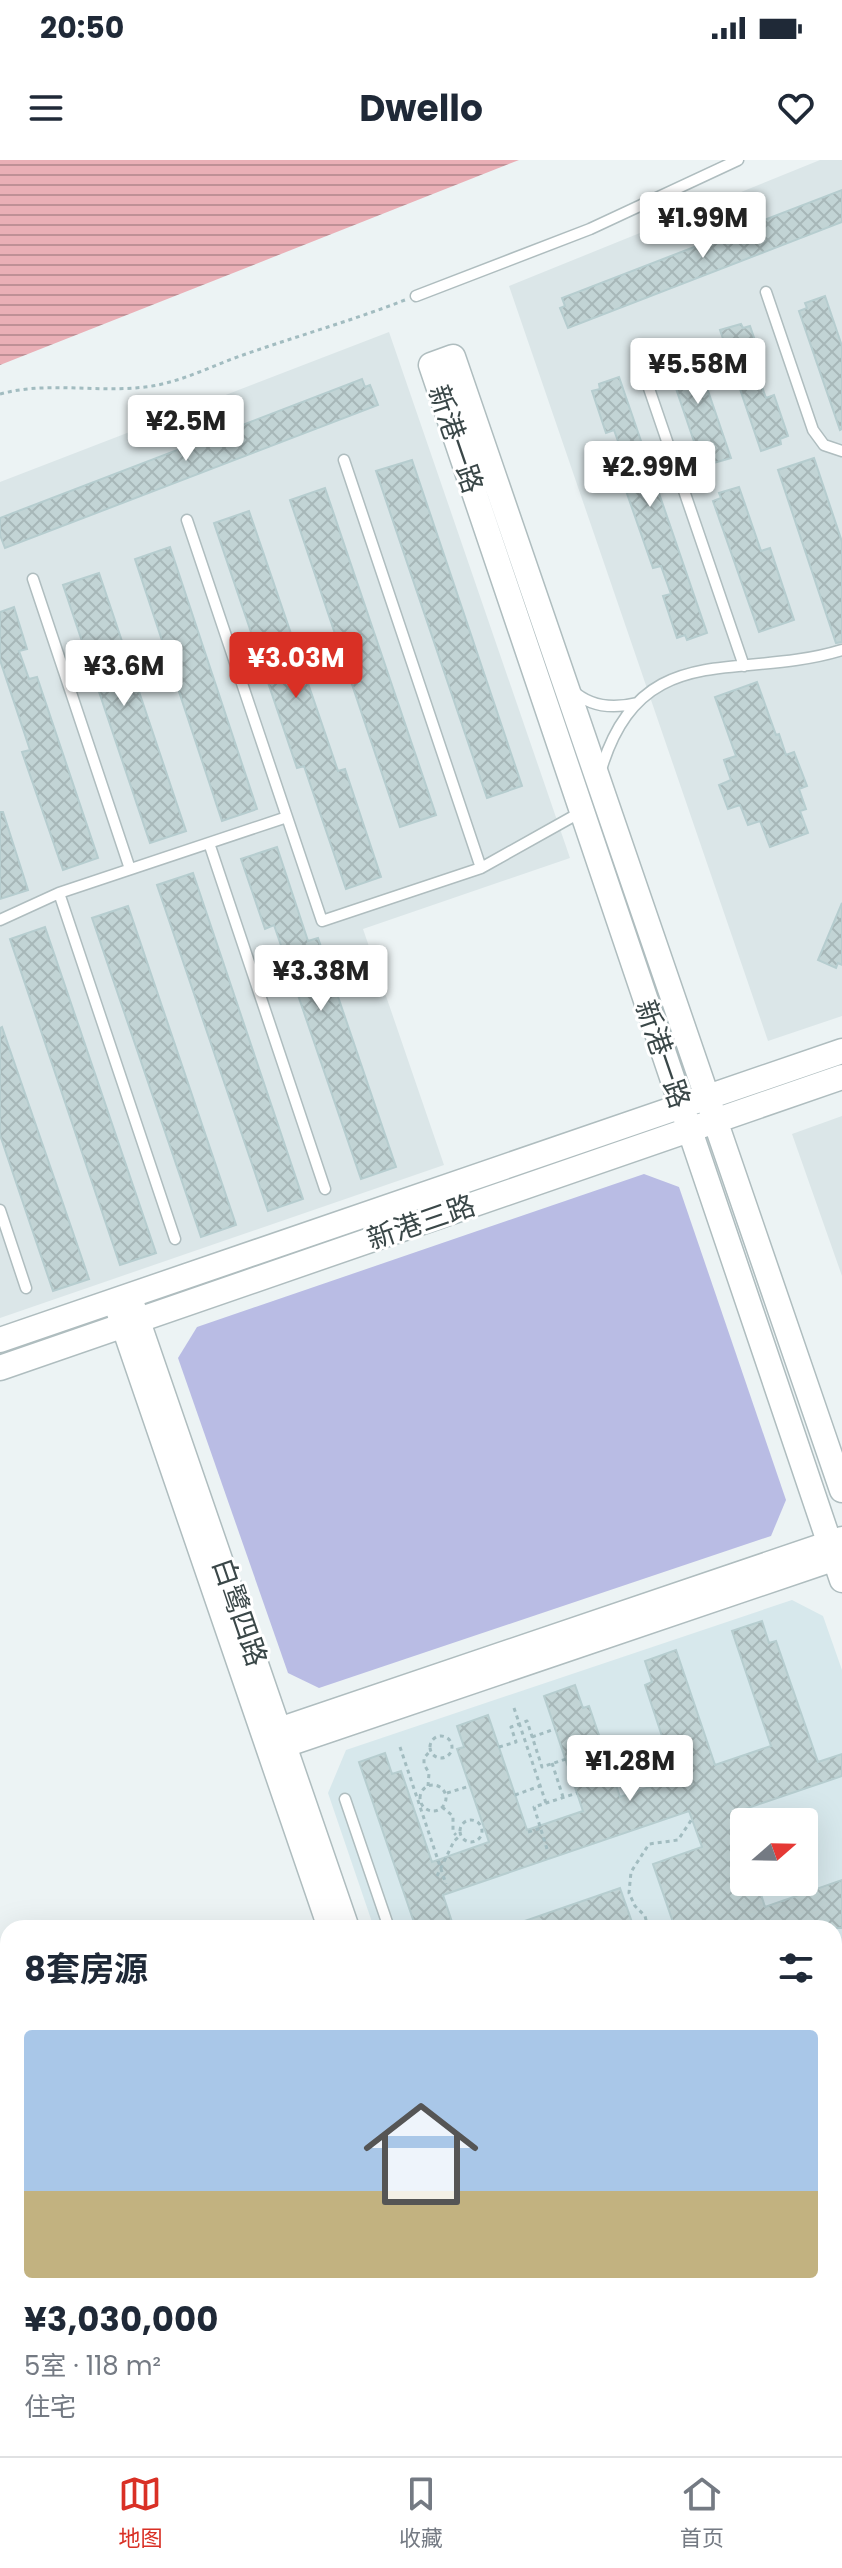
<!DOCTYPE html>
<html lang="zh">
<head>
<meta charset="utf-8">
<style>
  :root { --surface:#fff; --page:#f6f6f7; --text:#1f2937; --muted:#747a83; --line:#e0e1e3; --accent:#d93025 }
  body { margin:0; font-family:Poppins,"Noto Sans SC",sans-serif; background:var(--page); color:var(--text); height:100vh; display:flex; flex-direction:column; font-size:30px; white-space:nowrap }
  * { box-sizing:border-box; margin:0 }
  p { font-size:26px; color:var(--muted) }
  .icon { flex:none; width:44px; height:44px; fill:none; stroke:currentColor; stroke-width:2; stroke-linecap:round; stroke-linejoin:round }
  .map { position:relative; flex:1; overflow:hidden }
  .sheet { position:absolute; left:0px; top:1760px; width:842px; height:536px; display:flex; flex-direction:column; background:var(--surface); border-radius:24px 24px 0 0; box-shadow:0 8px 32px #0002 }
  .sheet>* { flex:none }
  .needle { width:52px; rotate:70deg }
  .buttons { position:absolute; left:730px; top:1648px; display:grid; gap:16px }
  .buttons a { display:grid; place-items:center; width:88px; height:88px; border-radius:8px; background:var(--surface); box-shadow:0 8px 32px #0002; font-size:40px }
  .price { position:absolute; translate:-50% -68px; padding:0 18px; border-radius:8px; background:#fff; color:#222; font-size:26px; line-height:52px; filter:drop-shadow(0 2px 4px #0008) }
  .price::after { content:''; position:absolute; left:50%; top:48px; width:24px; height:18px; margin-left:-12px; background:inherit; clip-path:polygon(0 0,100% 0,50% 100%) }
  .price.selected { background:var(--accent); color:#fff }
  ul { padding:0; list-style:none }
  li { display:grid; align-content:center; gap:16px; height:424px; padding:0 24px }
  li+li { border-top:2px solid var(--line) }
  li span { display:grid; place-items:center; height:248px; border-radius:8px; color:#555 }
  li>.icon { margin-inline-start:auto }
  span .icon { width:144px; height:144px; fill:#fffc; stroke-width:1 }
  li b { font-size:34px }
  h2 { display:flex; justify-content:space-between; align-items:center; height:96px; padding:0 24px; font-size:34px }
  .status { display:flex; justify-content:space-between; align-items:center; height:56px; padding:0 40px; background:var(--surface); direction:ltr }
  .status svg { height:22px; fill:currentColor }
  header { display:flex; justify-content:space-between; align-items:center; height:104px; padding:0 24px; background:var(--surface); font-size:36px; font-weight:700 }
  .tabs { display:flex; justify-content:space-around; align-items:center; height:112px; border-top:2px solid var(--line); background:var(--surface); font-size:22px; color:var(--muted) }
  .tabs a { display:grid; justify-items:center; gap:4px }
  .tabs .selected { color:var(--accent) }
  .map>svg:first-child { display:block }
  .residential { fill:#dbe6e8 }
  .education { fill:#d7e8ec; fill-rule:evenodd }
  .grass { fill:#b9bce4 }
  .water { fill:url(#water-rules) }
  .building { fill:url(#building-cross-hatch); stroke:#b6cdcf; stroke-width:2 }
  .lines { fill:none; stroke-linecap:round; stroke-linejoin:round }
  .service-casing { stroke:#afbdbf; stroke-width:13 }
  .minor-casing { stroke:#afbdbf; stroke-width:23 }
  .tertiary-casing { stroke:#afbdbf; stroke-width:27 }
  .secondary-casing { stroke:#9ec3cc; stroke-width:31 }
  .primary-casing { stroke:#75c8d9; stroke-width:35 }
  .path { stroke:#a2bcc0; stroke-width:3; stroke-dasharray:4 4; stroke-linecap:butt }
  .service { stroke:#fff; stroke-width:10 }
  .minor { stroke:#fff; stroke-width:20 }
  .tertiary { stroke:#fff; stroke-width:24 }
  .secondary { stroke:#d1f0fa; stroke-width:28 }
  .primary { stroke:#a5e6f5; stroke-width:32 }
  .labels { text-anchor:middle; stroke-width:6; stroke-linejoin:round; paint-order:stroke }
  .street-label { font-size:28px; fill:#3a4748; stroke:#fff }
</style>
</head>
<body>
<div class="status"><b>20:50</b><svg viewBox="0 0 49 12"><path d="M0 12V9h3v3zM5 12V6h3v6zM10 12V3h3v9zM15 12V0h3v12zM26 1h20v11H26zM47 4h2v5h-2z"/></svg></div>
<header><svg class="icon" aria-label="menu" viewBox="0 0 24 24"><path d="M4 6h16M4 12h16M4 18h16"/></svg>Dwello<svg class="icon" aria-label="heart" viewBox="0 0 24 24"><path d="M12 20l-8-8c-3-5 5-10 8-4 3-6 11-1 8 4z"/></svg></header>
<div class="map">
<svg width="842" height="2296" viewBox="0 0 842 2296">
  <defs>
    <pattern id="water-rules" width="6" height="5" patternUnits="userSpaceOnUse" patternTransform="scale(2)"><rect width="6" height="5" fill="#eaafb6"/><path d="M0 2.5h6" fill="none" stroke="#bf9096"/></pattern>
    <pattern id="building-cross-hatch" width="8" height="8" patternUnits="userSpaceOnUse" patternTransform="scale(2)"><rect width="8" height="8" fill="#c2d4d5"/><path d="M0 0l8 8M0 8l8-8" fill="none" stroke="#a7b7b8"/></pattern>
  </defs>
  <rect width="100%" height="100%" fill="#ecf3f4"/>
  <!-- residential -->
  <path class="residential" d="M 820,0 L 842,0 L 842,856 L 768,881 L 509,126 Z
    M 389,172 L 570,698 L 363,769 L 444,1005 L 0,1158 L 0,322 Z
    M 842,956 L 842,1116 L 792,974 Z"/>
  <!-- education -->
  <path class="education" d="M 792,1440 L 823,1456 L 842,1510 L 842,2150 L 834,2150 L 834,1768 L 374,1768 L 328,1633 L 346,1590 ZM 744,1662 L 804,1662 L 804,1722 L 744,1722 Z"/>
  <!-- grass -->
  <path class="grass" d="M 644,1014 L 679,1027 L 786,1340 L 771,1376 L 319,1528 L 288,1513 L 178,1198 L 197,1167 Z"/>
  <!-- water -->
  <path class="water" d="M 0,0 L 519,0 L 0,205 Z"/>
  <!-- building -->
  <path class="building" d="M 842,30 L 842,62 L 568,168 L 560,148 L 565,146 L 562,138 Z
    M 825,136 L 842,186 L 842,269 L 840,270 L 799,151 L 807,148 L 805,143 Z
    M 741,164 L 743,168 L 750,166 L 764,207 L 756,210 L 766,238 L 774,235 L 788,276 L 780,279 L 781,284 L 761,291 L 720,170 Z
    M 692,184 L 731,298 L 710,304 L 709,299 L 701,302 L 666,199 L 674,196 L 672,191 Z
    M 619,217 L 707,473 L 687,480 L 685,475 L 677,478 L 663,436 L 671,434 L 661,406 L 653,408 L 617,305 L 625,303 L 624,298 L 614,270 L 606,273 L 592,231 L 600,229 L 599,224 Z
    M 362,219 L 365,227 L 370,225 L 378,245 L 5,388 L 0,375 L 0,358 Z
    M 814,298 L 842,382 L 842,482 L 836,483 L 778,310 Z
    M 412,300 L 522,626 L 487,638 L 376,311 Z
    M 739,327 L 761,391 L 770,388 L 794,460 L 759,472 L 713,341 L 721,338 L 719,333 Z
    M 325,328 L 436,655 L 400,667 L 290,340 Z
    M 249,351 L 338,611 L 345,609 L 381,717 L 346,729 L 304,606 L 297,608 L 214,363 Z
    M 170,387 L 257,649 L 222,661 L 135,399 Z
    M 99,413 L 186,671 L 150,683 L 63,425 Z
    M 14,447 L 27,489 L 19,491 L 29,519 L 37,517 L 98,698 L 63,710 L 22,592 L 30,590 L 0,500 L 0,452 Z
    M 757,522 L 776,575 L 779,574 L 786,595 L 794,592 L 807,626 L 799,629 L 806,649 L 800,651 L 808,673 L 770,687 L 760,661 L 748,665 L 740,645 L 728,649 L 719,625 L 731,620 L 724,600 L 736,596 L 715,537 Z
    M 0,652 L 3,652 L 28,730 L 0,739 Z
    M 277,687 L 308,781 L 318,778 L 396,1007 L 361,1019 L 274,765 L 265,769 L 241,699 Z
    M 193,713 L 303,1039 L 268,1051 L 157,725 Z
    M 842,743 L 842,805 L 838,803 L 836,808 L 818,800 Z
    M 128,746 L 236,1065 L 201,1077 L 92,758 Z
    M 45,767 L 156,1093 L 120,1105 L 10,779 Z
    M 2,867 L 89,1119 L 53,1131 L 0,975 L 0,868 Z
    M 762,1461 L 769,1483 L 776,1481 L 818,1602 L 842,1594 L 842,1616 L 733,1653 L 744,1685 L 744,1722 L 757,1722 L 765,1747 L 842,1720 L 842,1768 L 675,1768 L 653,1704 L 702,1687 L 689,1651 L 443,1735 L 453,1765 L 445,1768 L 416,1768 L 359,1602 L 385,1593 L 392,1614 L 401,1611 L 432,1702 L 489,1682 L 457,1589 L 464,1587 L 457,1566 L 488,1555 L 527,1670 L 583,1651 L 544,1536 L 575,1525 L 583,1548 L 589,1546 L 620,1637 L 676,1618 L 645,1525 L 652,1522 L 645,1501 L 676,1490 L 715,1605 L 771,1586 L 732,1471 Z
    M 620,1728 L 634,1768 L 511,1768 L 510,1766 Z"/>
  <g class="lines">
    <defs>
      <path id="service" d="M 766,132 L 813,270 L 824,285 L 842,291
        M 416,136 L 590,69 L 738,0
        M 642,208 L 744,506
        M 344,300 L 481,708
        M 187,360 L 322,761 L 481,708 L 581,652
        M 33,419 L 130,709
        M 572,530 C 590,547 613,549 637,543
        M 600,613 C 640,475 738,522 842,490
        M 209,683 L 325,1029
        M 59,733 L 175,1079
        M 0,760 L 59,733 L 287,657
        M 0,1050 L 26,1128
        M 345,1639 L 389,1768
        M 834,1850 L 842,1847"/>
      <path id="minor" d="M 131,1135 L 349,1768
        M 113,1141 L 328,1768
        M 270,1571 L 842,1377
        M 276,1590 L 842,1398"/>
      <path id="tertiary" d="M 0,1180 L 842,891
        M 0,1208 L 842,917
        M 842,1330 L 453,197 L 431,205 L 842,1420"/>
      <path id="secondary" d="M 0,2241 L 8,2241
        M 834,2268 L 842,2268"/>
      <path id="primary" d="M 0,2291 L 129,2296"/>
    </defs>
    <!-- service casing -->
    <use href="#service" class="service-casing"/>
    <!-- minor casing -->
    <use href="#minor" class="minor-casing"/>
    <!-- tertiary casing -->
    <use href="#tertiary" class="tertiary-casing"/>
    <!-- secondary casing -->
    <use href="#secondary" class="secondary-casing"/>
    <!-- primary casing -->
    <use href="#primary" class="primary-casing"/>
    <!-- path -->
    <path class="path" d="M 0,234 C 48,221 96,233 145,227 C 180,223 211,206 243,195 C 297,176 351,161 405,140
      M 514,1548 L 546,1643
      M430 1587a11 11 0 1 1 22 0a11 11 0 1 1-22 0Z
      M 532,1577 L 555,1569
      M 400,1587 L 446,1724
      M 499,1587 L 516,1582 L 511,1567 L 527,1561 L 542,1607 L 566,1599
      M 552,1603 L 563,1637
      M420 1638a13 13 0 1 1 26 0a13 13 0 1 1-26 0Z
      M 428,1626 L 429,1613 L 424,1604 L 424,1598 L 430,1591
      M 447,1633 L 470,1626
      M 515,1635 L 540,1626
      M 442,1647 L 453,1656 L 453,1672 L 456,1675
      M460 1671a11 11 0 1 1 22 0a11 11 0 1 1-22 0Z
      M 528,1672 L 541,1668
      M 547,1689 L 534,1647 L 577,1633
      M 437,1716 L 454,1681 L 461,1675
      M 648,1768 L 645,1756 L 635,1746 L 629,1733 L 631,1712 L 649,1684 L 678,1680 L 692,1659
      M 837,1964 L 842,1962
      M 834,2072 L 842,2050"/>
    <!-- service -->
    <use href="#service" class="service"/>
    <!-- minor -->
    <use href="#minor" class="minor"/>
    <!-- tertiary -->
    <use href="#tertiary" class="tertiary"/>
    <!-- secondary -->
    <use href="#secondary" class="secondary"/>
    <!-- primary -->
    <use href="#primary" class="primary"/>
  </g>
  <g class="labels">
    <!-- street labels -->
    <g class="street-label">
      <text transform="translate(456 279) rotate(71)" y="10">新港一路</text>
      <text transform="translate(663 894) rotate(71)" y="10">新港一路</text>
      <text transform="translate(421 1062) rotate(-19)" y="10">新港三路</text>
      <text transform="translate(240 1452) rotate(71)" y="10">白鹭四路</text>
    </g>
  </g>
</svg>
<div class="buttons">
<a><svg class="needle" viewBox="-14 -14 28 28"><path d="M0-13l5 13h-10z" fill="#e53935"/><path d="M0 13l5-13h-10z" fill="#747a83"/></svg></a>
</div>
<b class="price" style="left:703px;top:100px">¥1.99M</b>
<b class="price" style="left:698px;top:246px">¥5.58M</b>
<b class="price" style="left:186px;top:303px">¥2.5M</b>
<b class="price" style="left:650px;top:349px">¥2.99M</b>
<b class="price selected" style="left:296px;top:540px">¥3.03M</b>
<b class="price" style="left:124px;top:548px">¥3.6M</b>
<b class="price" style="left:321px;top:853px">¥3.38M</b>
<b class="price" style="left:630px;top:1643px">¥1.28M</b>
<section class="sheet">
<h2>8套房源<svg class="icon" aria-label="filters" viewBox="0 0 24 24"><path d="M4 7h16M4 17h16"/><circle cx="9" cy="7" r="2"/><circle cx="15" cy="17" r="2"/></svg></h2>
<ul>
<li><span style="background:linear-gradient(#a9c7e8 65%,#c2b280 0)"><svg class="icon" aria-label="home" viewBox="0 0 24 24"><path d="M3 11l9-7 9 7M6 9v11h12V9"/></svg></span><div><b>¥3,030,000</b><p>5室 · 118 m²</p><p>住宅</p></div></li>
</ul>
</section>
</div>
<nav class="tabs">
<a class="selected"><svg class="icon" aria-label="map" viewBox="0 0 24 24"><path d="M3 6l6-2 6 2 6-2v14l-6 2-6-2-6 2zM9 4v14M15 6v14"/></svg>地图</a>
<a><svg class="icon" aria-label="saved" viewBox="0 0 24 24"><path d="M7 4h10v16l-5-4-5 4z"/></svg>收藏</a>
<a><svg class="icon" aria-label="home" viewBox="0 0 24 24"><path d="M3 11l9-7 9 7M6 9v11h12V9"/></svg>首页</a>
</nav>
</body>
</html>
